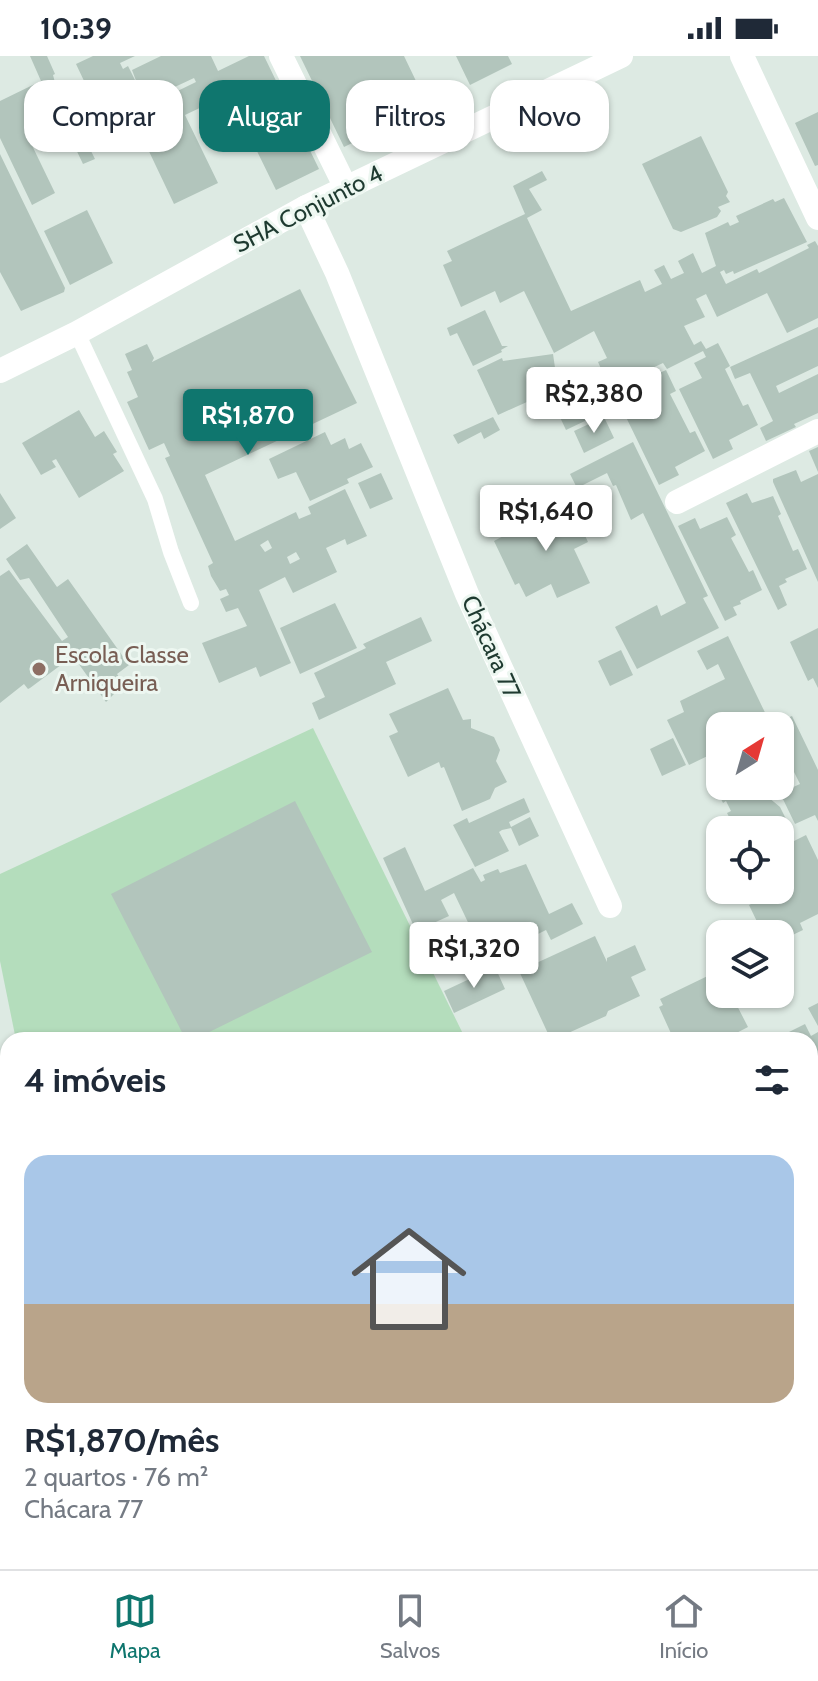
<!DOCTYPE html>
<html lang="pt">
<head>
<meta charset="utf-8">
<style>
  :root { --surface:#fff; --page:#f2f2f3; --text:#1f2937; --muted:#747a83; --line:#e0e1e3; --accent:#0f766e }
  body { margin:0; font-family:Cabin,sans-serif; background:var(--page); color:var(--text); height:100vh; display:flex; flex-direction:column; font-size:30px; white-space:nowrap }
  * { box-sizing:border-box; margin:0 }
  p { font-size:26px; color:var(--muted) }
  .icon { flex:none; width:44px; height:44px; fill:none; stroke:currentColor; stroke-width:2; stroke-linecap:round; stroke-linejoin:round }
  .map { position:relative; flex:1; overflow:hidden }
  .sheet { position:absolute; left:0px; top:976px; width:818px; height:538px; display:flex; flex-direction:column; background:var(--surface); border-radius:24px 24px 0 0; box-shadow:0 2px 6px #0004 }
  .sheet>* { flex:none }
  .hud { position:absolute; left:24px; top:24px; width:770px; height:72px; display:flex; gap:16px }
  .needle { width:52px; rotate:37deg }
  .tools { position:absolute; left:706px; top:656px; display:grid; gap:16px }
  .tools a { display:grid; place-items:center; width:88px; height:88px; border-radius:16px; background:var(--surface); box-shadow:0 2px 6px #0004; font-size:40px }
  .price { position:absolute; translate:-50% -68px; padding:0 18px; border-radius:8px; background:#fff; color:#222; font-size:26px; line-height:52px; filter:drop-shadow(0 2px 4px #0008) }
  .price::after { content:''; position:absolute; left:50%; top:48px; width:24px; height:18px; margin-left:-12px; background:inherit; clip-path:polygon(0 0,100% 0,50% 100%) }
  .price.selected { background:var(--accent); color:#fff }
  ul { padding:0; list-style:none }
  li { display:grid; align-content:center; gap:16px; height:424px; padding:0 24px }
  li+li { border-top:2px solid var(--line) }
  li span { display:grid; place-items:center; height:248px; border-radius:24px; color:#555 }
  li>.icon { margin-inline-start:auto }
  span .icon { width:144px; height:144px; fill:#fffc; stroke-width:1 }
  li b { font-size:34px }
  h2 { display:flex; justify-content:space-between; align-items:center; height:96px; padding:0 24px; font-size:34px }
  .chip { padding:0 28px; border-radius:24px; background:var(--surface); box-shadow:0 2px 6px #0004; font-size:28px; line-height:72px }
  .chip.selected { background:var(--accent); color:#fff }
  .status { display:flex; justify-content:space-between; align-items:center; height:56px; padding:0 40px; background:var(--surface); direction:ltr }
  .status svg { height:22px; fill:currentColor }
  .tabs { display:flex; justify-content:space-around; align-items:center; height:112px; border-top:2px solid var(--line); background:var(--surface); font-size:22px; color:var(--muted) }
  .tabs a { display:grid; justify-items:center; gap:4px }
  .tabs .selected { color:var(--accent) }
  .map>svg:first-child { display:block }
  .green { fill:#b4ddbc }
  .building { fill:#b2c5bc; fill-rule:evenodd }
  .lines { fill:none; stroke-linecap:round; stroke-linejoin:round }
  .service { stroke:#fff; stroke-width:16 }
  .minor { stroke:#fff; stroke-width:24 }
  .tertiary { stroke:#fff; stroke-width:24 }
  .education-dot { fill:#8d6e63; stroke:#edf7f1; stroke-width:3 }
  .labels { text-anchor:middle; stroke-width:6; stroke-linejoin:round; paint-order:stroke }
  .street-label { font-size:24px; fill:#1e3a30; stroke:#edf7f1 }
  .education-label { font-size:24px; fill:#785e54; stroke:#edf7f1; text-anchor:start }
</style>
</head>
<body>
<div class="status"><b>10:39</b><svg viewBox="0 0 49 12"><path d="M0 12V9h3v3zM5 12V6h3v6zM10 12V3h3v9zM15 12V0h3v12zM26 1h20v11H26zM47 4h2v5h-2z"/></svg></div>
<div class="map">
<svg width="818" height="1513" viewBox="0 0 818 1513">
  <rect width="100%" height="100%" fill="#ddeae3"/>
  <!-- green -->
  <path class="green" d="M 313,672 L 466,984 L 16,984 L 0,905 L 0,818 Z"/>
  <!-- building -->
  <path class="building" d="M 30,0 L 47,0 L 55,18 L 53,19 L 57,34 L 62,31 L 66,37 L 85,27 L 76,8 L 93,0 L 135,0 L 120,7 L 123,13 L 128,10 L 138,30 L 132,14 L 161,0 L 211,0 L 218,15 L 249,0 L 264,0 L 319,113 L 276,134 L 229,38 L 185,59 L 218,127 L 174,148 L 136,68 L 88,89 L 95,103 L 83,108 L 61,62 L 27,79 L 55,137 L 32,149 L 0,82 L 0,45 L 41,25 ZM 194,22 L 196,26 L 153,47 L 149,44 L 142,48 L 139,41 L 144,39 L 147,44 Z
    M 300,0 L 404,0 L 428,50 L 344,91 Z
    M 456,0 L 508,0 L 512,8 L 470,29 Z
    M 818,56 L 818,109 L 815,110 L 795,67 Z
    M 701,80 L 728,136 L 726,140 L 730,146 L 718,151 L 721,155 L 717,161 L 681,176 L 673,173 L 642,108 Z
    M 0,98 L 65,232 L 64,236 L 21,255 L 0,216 Z
    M 542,115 L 547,124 L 529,133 L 542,154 L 527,162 L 571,255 L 640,224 L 645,236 L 662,228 L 654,214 L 664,209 L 671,223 L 684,217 L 678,205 L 693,197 L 702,217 L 716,210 L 705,177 L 728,166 L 730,170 L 739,166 L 736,160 L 773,143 L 775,146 L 784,142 L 807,186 L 734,218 L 733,215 L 726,218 L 724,214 L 720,216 L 726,228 L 757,213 L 759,217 L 809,192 L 807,189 L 815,185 L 818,190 L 818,262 L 787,277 L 767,237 L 717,261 L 706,238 L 696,243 L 705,261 L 684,270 L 694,289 L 701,285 L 706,293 L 718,287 L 730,310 L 725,313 L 743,350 L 748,348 L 758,369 L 729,384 L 733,393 L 713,403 L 679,333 L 702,322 L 694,307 L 706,301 L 703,295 L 667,313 L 663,307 L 631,322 L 634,328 L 613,339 L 598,306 L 607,302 L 594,275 L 554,297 L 524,235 L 500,247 L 495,235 L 461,251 L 443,209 L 452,205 L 447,195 L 525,158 L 513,130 Z
    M 87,154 L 113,207 L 70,229 L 44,175 Z
    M 300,233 L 357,347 L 205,419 L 235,485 L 296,456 L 299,463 L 311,458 L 308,451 L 345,433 L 367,480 L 347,489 L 345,483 L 326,492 L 337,516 L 293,537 L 285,521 L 259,534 L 291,607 L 260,621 L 256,611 L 219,627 L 202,587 L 247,570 L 238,552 L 226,556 L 220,543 L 229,539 L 226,533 L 220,535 L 211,520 L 208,510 L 213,507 L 165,402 L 170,400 L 164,387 L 149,394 L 127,346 L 138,341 L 127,316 L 132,314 L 125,298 L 147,288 L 154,302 L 152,306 ZM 268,484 L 272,492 L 265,496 L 260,489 ZM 296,496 L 300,503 L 290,508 L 287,501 Z
    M 485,254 L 502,290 L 508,290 L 501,294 L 502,296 L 473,310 L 457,277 L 450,280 L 447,272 Z
    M 818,271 L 818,310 L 776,330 L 779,337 L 818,318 L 818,357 L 794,368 L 796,371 L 766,385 L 760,372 L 773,365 L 750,317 L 735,323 L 730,311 Z
    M 553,298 L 558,332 L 498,359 L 477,314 L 502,302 L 503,305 Z
    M 666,314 L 676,335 L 670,338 L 690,377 L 695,375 L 705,395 L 675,411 L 679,419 L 659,429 L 625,359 L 648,348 L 637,327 Z
    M 597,321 L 612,352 L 566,374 L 551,342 Z
    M 79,354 L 95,381 L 104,375 L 117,396 L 113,398 L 124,415 L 79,442 L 56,403 L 52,405 L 56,411 L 41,419 L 22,387 Z
    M 493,361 L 500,374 L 484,383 L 481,376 L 458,388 L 453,379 Z
    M 604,361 L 614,382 L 584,397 L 574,375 Z
    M 325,376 L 331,389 L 345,382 L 349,393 L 361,387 L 373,411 L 347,423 L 349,427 L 310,445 L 296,416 L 278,423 L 269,403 Z
    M 633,386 L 708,540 L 703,542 L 719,572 L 637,613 L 615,571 L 657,549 L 661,560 L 686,547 L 643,457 L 631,464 L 616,429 L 613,430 L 607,417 L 577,432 L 570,418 Z
    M 818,391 L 818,416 L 809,395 Z
    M 796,414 L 801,426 L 818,418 L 818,526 L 773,426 L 773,423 Z
    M 381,417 L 393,443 L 370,453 L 358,427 Z
    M 0,437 L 16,462 L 0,473 Z
    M 747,437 L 752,447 L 773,440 L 781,458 L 778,460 L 793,495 L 798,493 L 807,513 L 785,523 L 787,526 L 779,530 L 787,549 L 778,554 L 726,447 Z
    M 568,443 L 588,486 L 574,493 L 590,527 L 557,542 L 551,528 L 526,541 L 519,527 L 515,529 L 494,485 L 520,471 L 522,476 L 542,466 L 538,459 Z
    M 727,461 L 736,479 L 731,482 L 749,516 L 753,514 L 762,534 L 740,545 L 741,548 L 733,551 L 737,559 L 725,565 L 678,470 L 695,462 L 700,473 Z
    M 27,488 L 57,531 L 68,523 L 129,609 L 117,618 L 124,628 L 106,646 L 73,600 L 30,632 L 28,633 L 24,628 L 0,647 L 0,520 L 9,514 L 62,585 L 68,581 L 29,522 L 20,524 L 6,503 Z
    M 335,547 L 357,592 L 300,618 L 280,572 Z
    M 421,561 L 432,585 L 386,606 L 396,628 L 319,664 L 312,647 L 325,641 L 314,617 L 366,592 L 363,588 Z
    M 818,572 L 818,632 L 813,622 L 808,625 L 790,586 Z
    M 728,580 L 771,669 L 792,660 L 808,693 L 818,714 L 818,765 L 815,759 L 795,768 L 780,737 L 800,728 L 785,698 L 780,700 L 780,670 L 720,670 L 720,694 L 689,709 L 667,664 L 684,656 L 680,645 L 725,623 L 718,608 L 707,614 L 697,595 Z
    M 621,594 L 633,619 L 610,630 L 598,605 Z
    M 448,632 L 463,664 L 471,663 L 471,672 L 494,681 L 500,694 L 496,705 L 507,726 L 495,732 L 490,743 L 462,755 L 444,711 L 441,712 L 439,706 L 408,721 L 389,680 L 398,676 L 389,658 Z
    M 673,682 L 686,709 L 662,720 L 650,693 Z
    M 720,728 L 768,730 L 772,739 L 768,741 L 780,751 L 788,767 L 776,774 L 736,774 L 727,757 L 731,755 L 726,745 L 723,747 L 715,731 Z
    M 524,742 L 530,756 L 509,766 L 511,771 L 530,761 L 539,780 L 519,790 L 511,772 L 502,774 L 499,776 L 509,795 L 475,811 L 453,769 L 467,762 L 469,767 Z
    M 295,745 L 372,896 L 193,984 L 186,984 L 111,838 Z
    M 806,779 L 818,804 L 818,858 L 800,867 L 803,874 L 780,885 L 780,878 L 763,878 L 749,849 L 763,842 L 759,834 L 780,834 L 780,792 Z
    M 405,791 L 425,835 L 473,812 L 481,826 L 485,824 L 483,819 L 498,813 L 500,817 L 526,808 L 549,858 L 572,847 L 583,868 L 551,884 L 546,874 L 486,904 L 454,837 L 441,844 L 449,860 L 416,875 L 383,802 Z
    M 595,880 L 607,906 L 607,902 L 635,889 L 646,914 L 631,921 L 640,940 L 608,955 L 606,960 L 566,978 L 568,983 L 551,984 L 519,915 Z
    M 495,911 L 505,933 L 454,957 L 444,935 Z
    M 718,915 L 720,938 L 731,938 L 748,971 L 723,984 L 674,984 L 659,951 L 663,949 L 660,943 Z
    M 818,947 L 818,970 L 808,952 Z
    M 805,968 L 811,980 L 818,976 L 818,1020 L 813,1023 L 810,1018 L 810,984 L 794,984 L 789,976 Z
    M 818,1128 L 818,1156 L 815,1160 L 818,1164 L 818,1182 L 815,1183 L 812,1178 L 810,1179 L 810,1132 Z
    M 0,1445 L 8,1446 L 8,1506 L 23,1506 L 18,1513 L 0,1513 L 3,1466 L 0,1466 Z
    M 47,1506 L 121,1506 L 117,1513 L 53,1513 L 45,1509 Z
    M 127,1506 L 132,1506 L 140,1513 L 124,1513 Z
    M 629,1506 L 629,1513 L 588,1513 L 588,1511 Z
    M 639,1506 L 691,1506 L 691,1513 L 640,1513 Z
    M 752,1506 L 789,1506 L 791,1513 L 741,1513 L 740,1511 Z"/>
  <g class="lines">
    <!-- service -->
    <path class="service" d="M 77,277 L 155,443 L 171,496 L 191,547"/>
    <!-- minor -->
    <path class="minor" d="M 281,0 L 346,132
      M 742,0 L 818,162
      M 306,151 L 337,217 L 467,538 L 610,850
      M 677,446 L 818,375
      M 810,1264 L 818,1282
      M 0,1326 L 8,1332
      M 0,1434 L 8,1435
      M 543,1506 L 547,1513
      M 151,1513 L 155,1506"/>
    <!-- tertiary -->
    <path class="tertiary" d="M 0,315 L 77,277 L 306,151 L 621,0
      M 0,1049 L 8,1095
      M 810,1433 L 818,1432
      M 206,1506 L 214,1513"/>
  </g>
  <!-- markers -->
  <circle class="education-dot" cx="39" cy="613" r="8"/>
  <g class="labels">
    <!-- street labels -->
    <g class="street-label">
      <text transform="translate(308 153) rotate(-27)" y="8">SHA Conjunto 4</text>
      <text transform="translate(491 591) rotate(66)" y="8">Chácara 77</text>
    </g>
    <!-- education labels -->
    <g class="education-label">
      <text x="55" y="607">Escola Classe<tspan x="55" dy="28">Arniqueira</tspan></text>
    </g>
  </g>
</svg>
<div class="tools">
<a><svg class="needle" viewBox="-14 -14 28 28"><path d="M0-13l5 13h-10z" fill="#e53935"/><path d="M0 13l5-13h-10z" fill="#747a83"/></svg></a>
<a><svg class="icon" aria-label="locate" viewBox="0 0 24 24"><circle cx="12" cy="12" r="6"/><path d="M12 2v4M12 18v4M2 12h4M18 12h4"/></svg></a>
<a><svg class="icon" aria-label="layers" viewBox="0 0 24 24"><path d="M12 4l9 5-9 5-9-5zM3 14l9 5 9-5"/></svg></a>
</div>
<b class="price" style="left:594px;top:379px">R$2,380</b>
<b class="price selected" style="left:248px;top:401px">R$1,870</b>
<b class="price" style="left:546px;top:497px">R$1,640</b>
<b class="price" style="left:474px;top:934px">R$1,320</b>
<div class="hud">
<a class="chip">Comprar</a>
<a class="chip selected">Alugar</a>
<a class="chip">Filtros</a>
<a class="chip">Novo</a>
</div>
<section class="sheet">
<h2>4 imóveis<svg class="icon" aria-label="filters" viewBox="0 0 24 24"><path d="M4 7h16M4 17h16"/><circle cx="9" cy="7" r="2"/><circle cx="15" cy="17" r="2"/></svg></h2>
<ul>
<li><span style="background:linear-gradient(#a9c7e8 60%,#b9a48a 0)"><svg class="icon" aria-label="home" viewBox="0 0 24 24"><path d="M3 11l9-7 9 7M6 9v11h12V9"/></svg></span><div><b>R$1,870/mês</b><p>2 quartos · 76 m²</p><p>Chácara 77</p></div></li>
</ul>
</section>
</div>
<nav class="tabs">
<a class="selected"><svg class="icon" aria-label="map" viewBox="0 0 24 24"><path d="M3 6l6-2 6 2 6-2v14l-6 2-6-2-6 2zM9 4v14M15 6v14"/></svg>Mapa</a>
<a><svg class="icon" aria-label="saved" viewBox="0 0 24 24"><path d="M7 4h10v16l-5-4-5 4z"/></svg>Salvos</a>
<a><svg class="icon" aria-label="home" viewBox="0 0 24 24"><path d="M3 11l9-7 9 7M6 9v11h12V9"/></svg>Início</a>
</nav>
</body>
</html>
